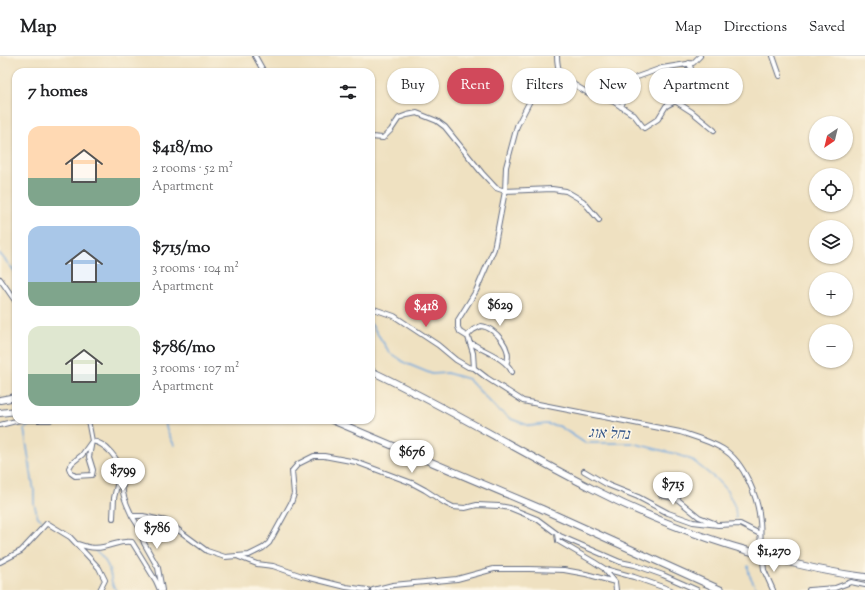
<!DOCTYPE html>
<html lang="en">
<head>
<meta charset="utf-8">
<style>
  :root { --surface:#fff; --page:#f2f2f2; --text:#202124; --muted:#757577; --line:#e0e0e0; --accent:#d1495b }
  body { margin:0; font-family:"Sorts Mill Goudy","Frank Ruhl Libre",serif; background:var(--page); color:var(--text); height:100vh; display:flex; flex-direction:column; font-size:15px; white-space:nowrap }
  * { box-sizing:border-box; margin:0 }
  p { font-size:13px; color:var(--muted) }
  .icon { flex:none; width:22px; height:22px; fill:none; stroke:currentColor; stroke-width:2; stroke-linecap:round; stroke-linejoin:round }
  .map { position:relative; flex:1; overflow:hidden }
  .side { position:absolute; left:12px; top:12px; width:363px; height:356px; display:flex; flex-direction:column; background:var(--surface); border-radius:12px; box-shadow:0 1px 3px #0004 }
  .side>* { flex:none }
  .hud { position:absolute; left:387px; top:12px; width:380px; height:36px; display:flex; gap:8px }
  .needle { width:26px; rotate:215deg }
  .controls { position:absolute; left:809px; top:60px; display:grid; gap:8px }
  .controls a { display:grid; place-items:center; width:44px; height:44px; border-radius:50%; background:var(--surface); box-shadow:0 1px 3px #0004; font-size:20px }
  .price { position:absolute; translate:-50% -34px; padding:0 9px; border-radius:14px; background:#fff; color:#222; font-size:13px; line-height:26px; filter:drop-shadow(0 1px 2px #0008) }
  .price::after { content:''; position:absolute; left:50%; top:24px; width:12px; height:9px; margin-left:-6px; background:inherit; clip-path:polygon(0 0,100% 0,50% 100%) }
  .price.active { background:var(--accent); color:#fff }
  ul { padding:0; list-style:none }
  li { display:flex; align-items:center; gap:12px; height:100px; padding:0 16px }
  li span { display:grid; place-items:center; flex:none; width:112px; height:80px; border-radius:12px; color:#555 }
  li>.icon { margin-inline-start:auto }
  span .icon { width:48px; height:48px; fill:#fffc; stroke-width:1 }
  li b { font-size:17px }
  h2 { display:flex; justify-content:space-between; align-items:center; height:48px; padding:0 16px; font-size:17px }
  .chip { padding:0 14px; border-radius:18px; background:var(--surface); box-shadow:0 1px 3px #0004; font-size:14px; line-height:36px }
  .chip.active { background:var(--accent); color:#fff }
  header { display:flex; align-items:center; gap:24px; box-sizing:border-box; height:56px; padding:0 20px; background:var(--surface); border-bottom:1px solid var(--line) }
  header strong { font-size:19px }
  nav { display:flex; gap:22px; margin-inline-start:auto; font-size:14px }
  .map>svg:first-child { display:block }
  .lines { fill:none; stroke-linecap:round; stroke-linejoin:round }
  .stream { stroke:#6fa7de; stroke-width:1.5 }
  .minor-casing { stroke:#656d81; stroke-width:6 }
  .trunk-casing { stroke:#656d81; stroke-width:8 }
  .minor { stroke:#fff; stroke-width:4 }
  .trunk { stroke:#fff; stroke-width:6 }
  .labels { text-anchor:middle; stroke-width:3.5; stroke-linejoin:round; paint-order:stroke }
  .water-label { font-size:15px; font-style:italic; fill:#38598b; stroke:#fcf5e5 }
</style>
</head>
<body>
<header>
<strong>Map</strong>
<nav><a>Map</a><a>Directions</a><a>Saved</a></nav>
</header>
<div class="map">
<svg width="865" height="534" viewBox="0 0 865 534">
  <rect width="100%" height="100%" fill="#fcf5e5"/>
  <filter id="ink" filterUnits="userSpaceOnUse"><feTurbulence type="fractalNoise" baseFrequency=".025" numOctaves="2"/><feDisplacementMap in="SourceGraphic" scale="8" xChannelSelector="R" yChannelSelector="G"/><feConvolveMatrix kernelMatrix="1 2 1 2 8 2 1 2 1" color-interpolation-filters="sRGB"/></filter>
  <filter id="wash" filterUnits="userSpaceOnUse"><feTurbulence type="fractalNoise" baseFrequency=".012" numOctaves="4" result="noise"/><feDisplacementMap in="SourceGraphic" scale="16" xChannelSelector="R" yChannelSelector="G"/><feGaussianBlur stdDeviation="0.9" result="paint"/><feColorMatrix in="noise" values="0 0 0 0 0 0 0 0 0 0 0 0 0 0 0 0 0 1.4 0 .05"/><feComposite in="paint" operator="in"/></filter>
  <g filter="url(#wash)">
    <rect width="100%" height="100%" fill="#efe1c1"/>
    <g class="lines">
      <!-- stream -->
      <path class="stream" d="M 0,198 L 16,217
        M 371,268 L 390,297 L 405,307 L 432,318 L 447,317 L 468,323 L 497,353 L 511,363 L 530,370 L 546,368 L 559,370 L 585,387 L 632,387 L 676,398 L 692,404 L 717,424 L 727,435 L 735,451 L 736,462
        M 165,364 C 165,373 170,380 174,389
        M 34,366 L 24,373 L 34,435 L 34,448 L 38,461 L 46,467
        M 94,493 C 102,499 108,507 110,517 C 113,526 109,524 116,534
        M 748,510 L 749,518 L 757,534"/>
    </g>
  </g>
  <g filter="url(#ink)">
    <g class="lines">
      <defs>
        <path id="minor" d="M 255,0 L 264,16
          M 557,0 C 557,8 559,14 560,22
          M 773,0 L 780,20
          M 689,7 L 694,21 L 692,26 L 681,42 L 666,50 L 658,63 L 644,72 L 634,59 L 614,46 L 588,37 L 568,25 L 549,19 L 536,33 L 517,70 L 506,111 L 505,135 L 494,193 L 476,235 L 458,264 L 458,271 L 460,276 L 468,281 L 473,297 L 474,312 L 487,322 L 523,345 L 680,376 C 695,381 710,385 723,393 C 744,406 758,441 760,465 C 761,474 760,483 761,492
          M 675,45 L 692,56 L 714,74
          M 621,51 L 630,28 L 637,21 L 662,12 L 693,7 L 700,0
          M 371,81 L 383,82 L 391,74 L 399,62 L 407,59 L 417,57 L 437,65 L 445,71 L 482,117 L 496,132 L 505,135 L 552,133 L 566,135 L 583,145 L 599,164
          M 0,223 L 16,246
          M 371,252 L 394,260 L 438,289 L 456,304 L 468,311 L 474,312
          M 467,280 L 473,274 L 481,270 C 495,271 514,294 506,308
          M 470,288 L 473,288 C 485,296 506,302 512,316
          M 88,364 L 92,385 L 89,401 L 93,414 L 92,419 L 75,420 L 71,417 L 69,412 L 72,407 L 82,399 L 92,385 C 106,387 119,403 122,418 C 124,424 122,430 123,436 C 124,444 129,453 132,460 L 143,460 L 166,465 L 207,495 L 225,501 L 249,499 L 263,492 L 269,487 L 291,447 L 294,438 L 292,415 L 298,408 L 314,400 L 324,400 L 356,406 L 412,427 L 425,434 L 445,447 L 453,451 L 465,452 L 477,449 L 499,450 L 510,452 L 537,463 L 560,480 L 620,506 L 635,509 L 663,519 L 697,534
          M 0,369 L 20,364 L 50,364
          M 584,415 L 608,429 L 638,441 L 668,457 L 693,466 L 718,469 L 740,468 L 760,478
          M 661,439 L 677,443 L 699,461 L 714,467
          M 677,443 L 681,435 L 687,430
          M 132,460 L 139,471 L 144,487 L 158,512 L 162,534
          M 113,462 L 114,442 L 118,425 L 119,411
          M 557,478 L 558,485 L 594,506 L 605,513 L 634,521 L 671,534
          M 78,488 C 86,491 95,493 103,491 C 115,489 120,484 132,486 L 156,525 L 160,534
          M 239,501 L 257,508 L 273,510 L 302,520 L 346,531 L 368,534
          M 763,505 L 764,514 L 773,534
          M 0,506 L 21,495 L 47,467 L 70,481 L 99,512 L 105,524 L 100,534
          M 605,514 L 615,526 L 616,534
          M 373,534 L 393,529 L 457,523 L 494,513 L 529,513 L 564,514 L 586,518 L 615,526
          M 809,534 L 835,532 L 851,526 L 865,529"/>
        <path id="trunk" d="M 371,315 C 447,351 518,395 593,433 C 649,462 709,485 770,501 C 801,510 833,517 865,521
          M 0,344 L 16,341
          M 0,357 L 16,355
          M 332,364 L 542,453 L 721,534"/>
      </defs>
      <!-- minor casing -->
      <use href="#minor" class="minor-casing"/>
      <!-- trunk casing -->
      <use href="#trunk" class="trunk-casing"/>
      <!-- minor -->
      <use href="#minor" class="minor"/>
      <!-- trunk -->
      <use href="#trunk" class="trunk"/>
    </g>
  </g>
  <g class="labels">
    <!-- water labels -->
    <g class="water-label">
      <text transform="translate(609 377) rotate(3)" y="5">נחל אוג</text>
    </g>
  </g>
</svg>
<div class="controls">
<a><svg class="needle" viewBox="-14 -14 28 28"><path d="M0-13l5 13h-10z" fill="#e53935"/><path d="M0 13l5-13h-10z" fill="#757577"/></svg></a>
<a><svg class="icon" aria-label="locate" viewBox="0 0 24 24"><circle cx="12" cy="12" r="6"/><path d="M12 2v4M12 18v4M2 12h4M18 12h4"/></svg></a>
<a><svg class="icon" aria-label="layers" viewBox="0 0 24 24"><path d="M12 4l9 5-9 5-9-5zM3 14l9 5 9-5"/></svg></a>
<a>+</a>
<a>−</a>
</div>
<b class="price" style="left:500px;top:271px">$629</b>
<b class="price active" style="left:426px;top:272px">$418</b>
<b class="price" style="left:412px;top:418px">$676</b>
<b class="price" style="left:123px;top:436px">$799</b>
<b class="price" style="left:673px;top:450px">$715</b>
<b class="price" style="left:157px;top:494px">$786</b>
<b class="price" style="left:774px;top:517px">$1,270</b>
<div class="hud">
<a class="chip">Buy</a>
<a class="chip active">Rent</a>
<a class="chip">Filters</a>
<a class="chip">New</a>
<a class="chip">Apartment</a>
</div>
<section class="side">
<h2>7 homes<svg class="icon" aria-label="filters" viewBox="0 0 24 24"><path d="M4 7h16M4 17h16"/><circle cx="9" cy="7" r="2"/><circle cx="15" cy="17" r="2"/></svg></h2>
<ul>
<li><span style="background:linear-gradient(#ffd9b3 65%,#7fa58c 0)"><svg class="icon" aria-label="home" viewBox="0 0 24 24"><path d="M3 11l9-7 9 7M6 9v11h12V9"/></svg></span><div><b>$418/mo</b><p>2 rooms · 52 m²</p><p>Apartment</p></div></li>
<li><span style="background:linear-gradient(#a9c7e8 70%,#7fa58c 0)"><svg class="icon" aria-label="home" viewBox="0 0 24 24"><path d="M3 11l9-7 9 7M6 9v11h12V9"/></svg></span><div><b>$715/mo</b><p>3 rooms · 104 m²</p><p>Apartment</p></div></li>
<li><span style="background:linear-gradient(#dfe7d0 60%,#7fa58c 0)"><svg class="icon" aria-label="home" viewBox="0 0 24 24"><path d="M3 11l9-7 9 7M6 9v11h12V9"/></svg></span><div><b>$786/mo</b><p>3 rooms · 107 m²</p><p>Apartment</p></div></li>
</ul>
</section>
</div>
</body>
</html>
